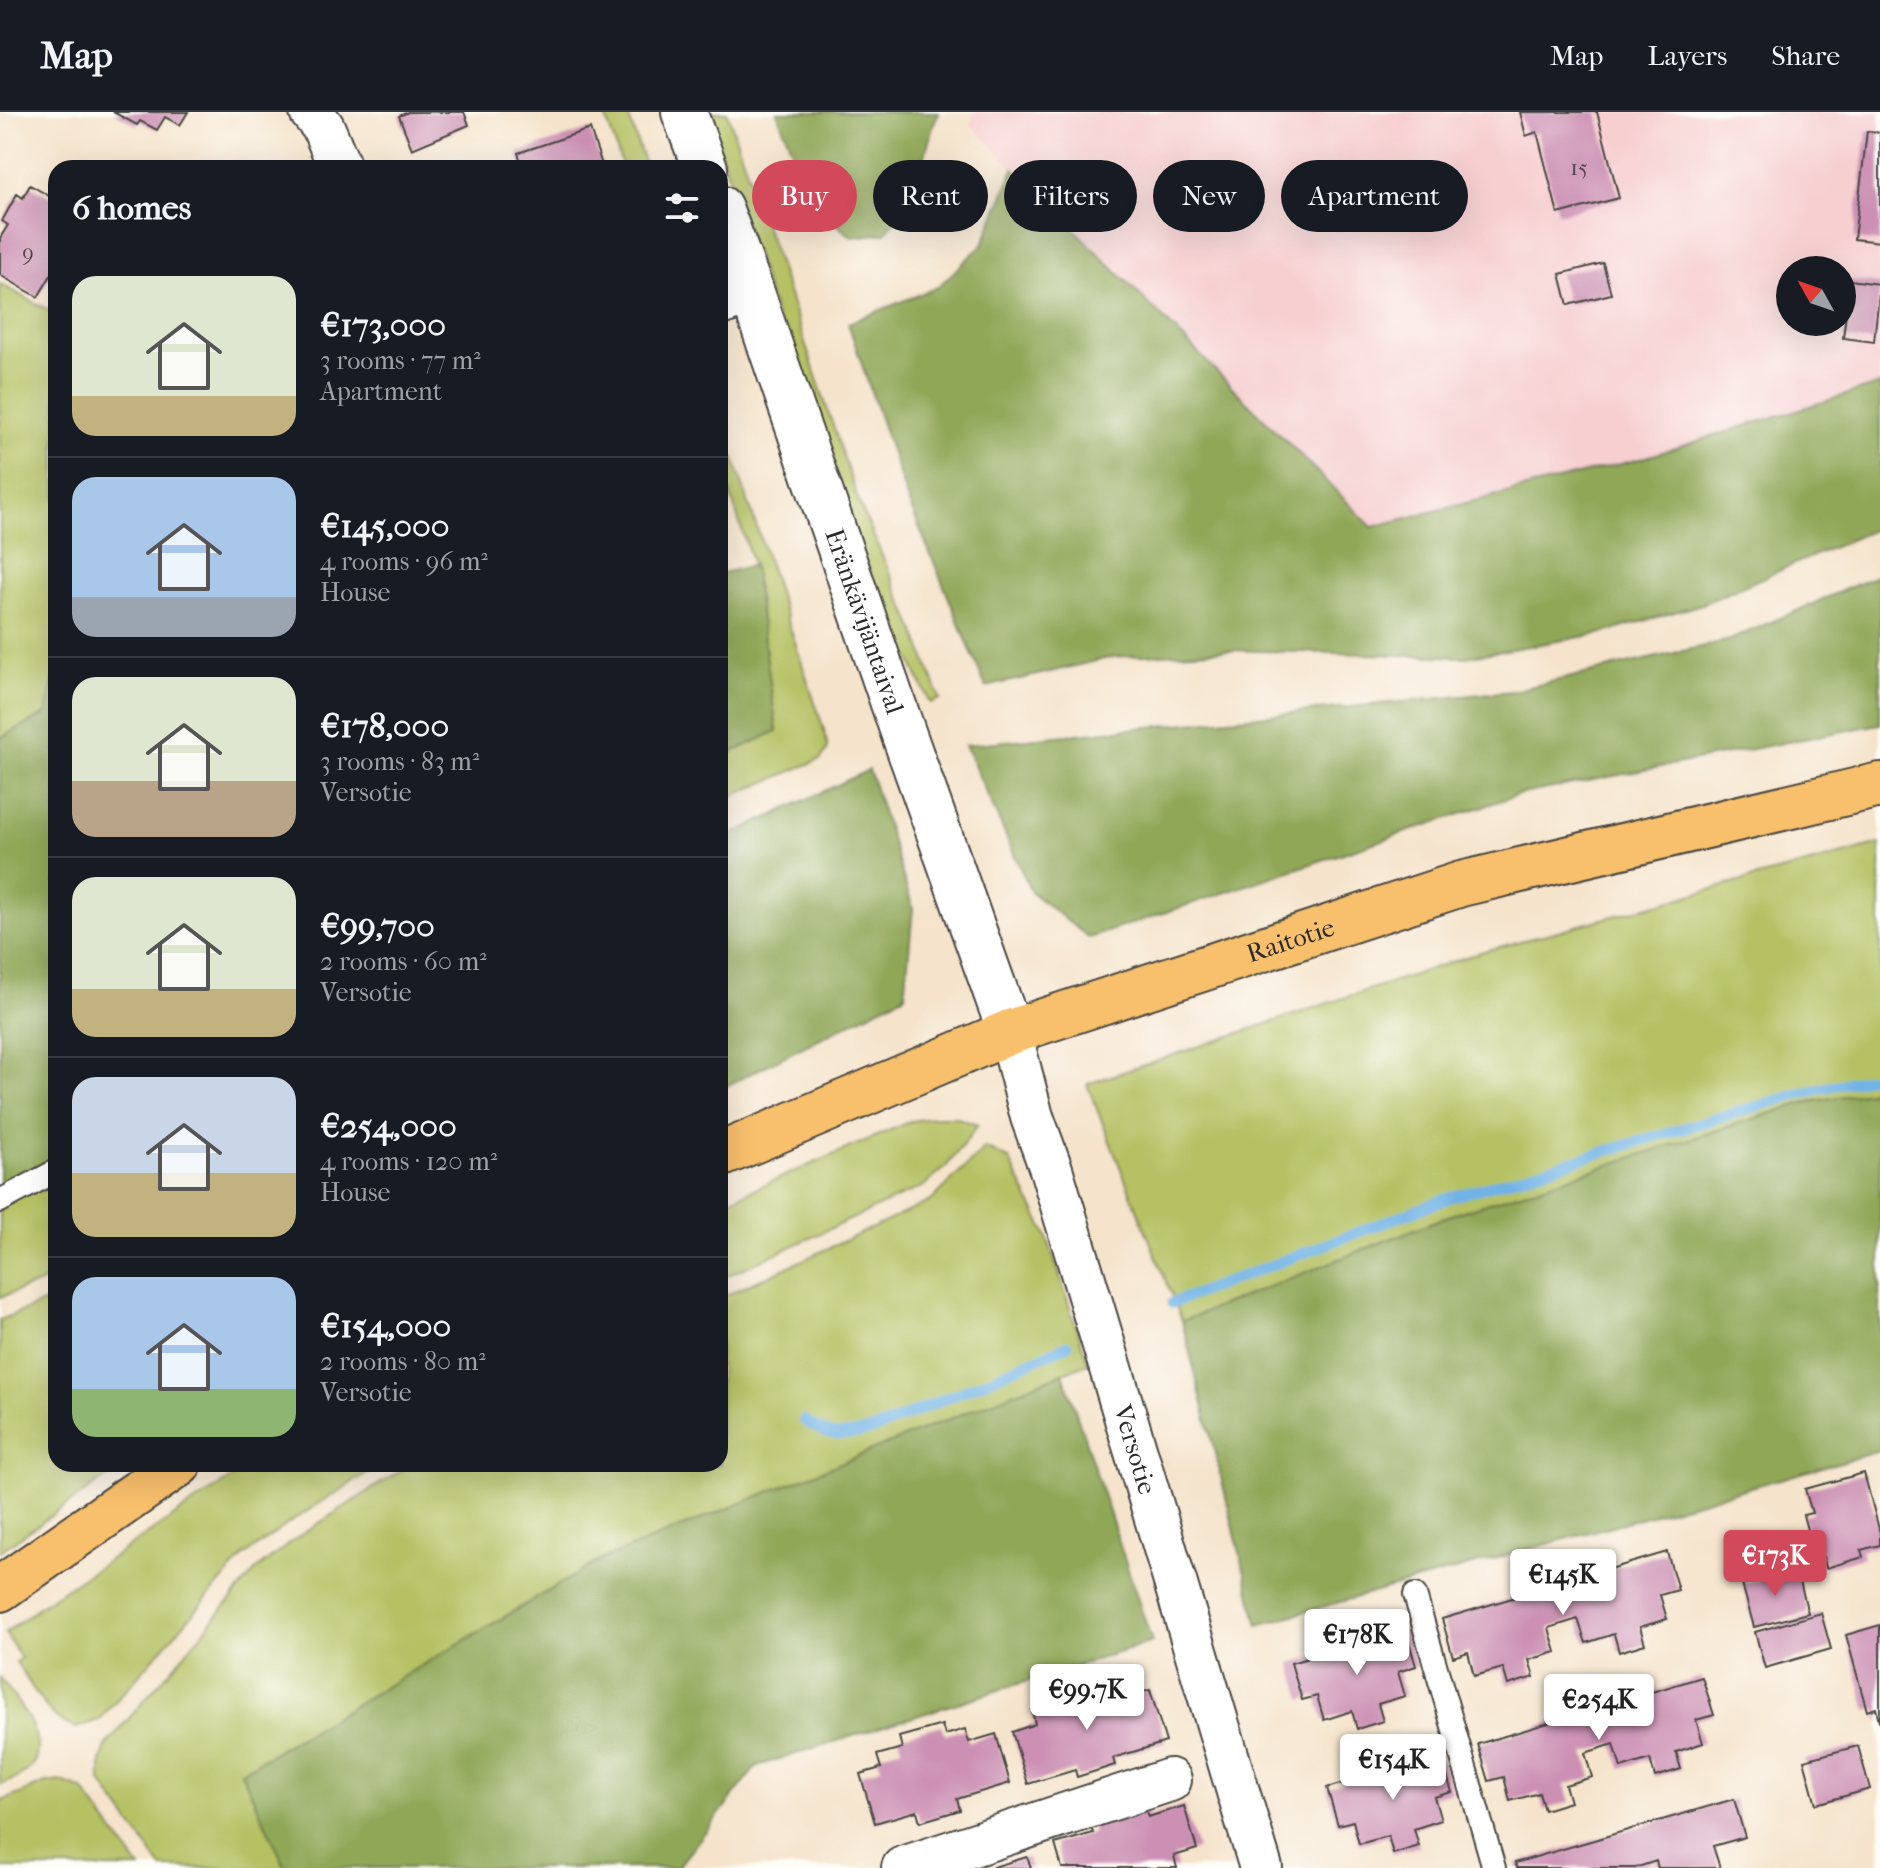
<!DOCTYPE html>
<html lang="en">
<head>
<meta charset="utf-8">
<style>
  :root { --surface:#171b24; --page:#242831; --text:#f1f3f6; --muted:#9ea1a6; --line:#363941; --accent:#d1495b }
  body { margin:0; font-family:"IM FELL French Canon",serif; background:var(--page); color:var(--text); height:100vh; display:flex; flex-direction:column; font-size:30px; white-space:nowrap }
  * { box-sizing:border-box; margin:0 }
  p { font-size:26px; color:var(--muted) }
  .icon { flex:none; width:44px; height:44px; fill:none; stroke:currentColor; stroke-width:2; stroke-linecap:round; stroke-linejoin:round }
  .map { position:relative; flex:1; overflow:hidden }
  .side { position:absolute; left:48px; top:48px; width:680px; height:1312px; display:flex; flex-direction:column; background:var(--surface); border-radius:24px; box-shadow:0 8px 32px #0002 }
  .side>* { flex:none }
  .guide { position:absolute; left:752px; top:48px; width:760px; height:72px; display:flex; gap:16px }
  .needle { width:52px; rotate:310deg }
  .tools { position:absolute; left:1776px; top:144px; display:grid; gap:16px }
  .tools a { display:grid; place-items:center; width:80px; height:80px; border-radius:50%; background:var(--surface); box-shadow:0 8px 32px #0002; font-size:40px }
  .price { position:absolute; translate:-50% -68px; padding:0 18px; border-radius:8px; background:#fff; color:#222; font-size:26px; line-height:52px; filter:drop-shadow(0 2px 4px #0008) }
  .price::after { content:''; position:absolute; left:50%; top:48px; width:24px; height:18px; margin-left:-12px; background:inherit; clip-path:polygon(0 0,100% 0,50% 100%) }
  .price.on { background:var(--accent); color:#fff }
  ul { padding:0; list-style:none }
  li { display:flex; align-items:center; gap:24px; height:200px; padding:0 24px }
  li+li { border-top:2px solid var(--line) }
  li span { display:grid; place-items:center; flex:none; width:224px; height:160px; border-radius:24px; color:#555 }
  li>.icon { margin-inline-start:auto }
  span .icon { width:96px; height:96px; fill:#fffc; stroke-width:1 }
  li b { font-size:34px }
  h2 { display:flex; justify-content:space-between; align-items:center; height:96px; padding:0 24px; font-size:34px }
  .tag { padding:0 28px; border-radius:36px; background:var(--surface); box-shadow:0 8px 32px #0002; font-size:28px; line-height:72px }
  .tag.on { background:var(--accent); color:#fff }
  header { display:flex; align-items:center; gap:48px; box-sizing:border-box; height:112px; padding:0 40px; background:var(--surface); border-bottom:2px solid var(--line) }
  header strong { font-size:38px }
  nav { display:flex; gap:44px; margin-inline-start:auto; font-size:28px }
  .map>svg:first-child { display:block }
  .built { fill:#f7cfd1; fill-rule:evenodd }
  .green { fill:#b5c163; stroke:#707647; stroke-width:2 }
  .forest { fill:#90a759; stroke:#5e6942; stroke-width:2 }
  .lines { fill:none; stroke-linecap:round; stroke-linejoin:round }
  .stream { stroke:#71b3e6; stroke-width:11 }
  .building { fill:#cc90b4 }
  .service-casing { stroke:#494743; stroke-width:26 }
  .minor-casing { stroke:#494743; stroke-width:46 }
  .tertiary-casing { stroke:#494743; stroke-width:48 }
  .primary-casing { stroke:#494743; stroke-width:48 }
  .service { stroke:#fff; stroke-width:22 }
  .minor { stroke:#fff; stroke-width:42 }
  .tertiary { stroke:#fff; stroke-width:44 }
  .primary { stroke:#f8bf6c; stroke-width:44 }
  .labels { text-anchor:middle; stroke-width:6; stroke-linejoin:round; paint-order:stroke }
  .number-label { font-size:22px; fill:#53444d }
  .street-label { font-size:26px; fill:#2b2b2b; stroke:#fdfcf7 }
</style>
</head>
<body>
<header>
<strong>Map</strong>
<nav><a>Map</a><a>Layers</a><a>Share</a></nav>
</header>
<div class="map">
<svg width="1880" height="1756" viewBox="0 0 1880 1756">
  <rect width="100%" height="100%" fill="#fdfcf7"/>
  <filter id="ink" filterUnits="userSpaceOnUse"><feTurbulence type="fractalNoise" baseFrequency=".0125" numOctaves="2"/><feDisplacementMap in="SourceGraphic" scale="16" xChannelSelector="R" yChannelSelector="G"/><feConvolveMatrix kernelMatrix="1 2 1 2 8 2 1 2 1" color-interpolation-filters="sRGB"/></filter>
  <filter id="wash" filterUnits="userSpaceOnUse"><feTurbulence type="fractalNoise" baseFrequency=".006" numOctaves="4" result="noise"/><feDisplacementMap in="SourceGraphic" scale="32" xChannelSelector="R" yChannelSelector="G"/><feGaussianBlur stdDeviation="1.8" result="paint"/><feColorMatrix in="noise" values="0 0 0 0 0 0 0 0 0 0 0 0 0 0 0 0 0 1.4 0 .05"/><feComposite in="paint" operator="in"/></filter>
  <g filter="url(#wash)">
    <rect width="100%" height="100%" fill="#f5e3cb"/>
    <!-- built -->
    <path class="built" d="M 973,0 L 1880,0 L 1880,272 L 1640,347 L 1372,415 L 971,13 ZM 1790,158 L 1842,158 L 1842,210 L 1790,210 Z"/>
    <!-- green -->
    <path class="green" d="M 604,0 L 627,0 L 646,56 L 623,56 Z
      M 707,0 L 727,0 L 859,391 L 913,514 L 940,587 L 930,591 L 842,399 Z
      M 0,172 L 56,202 L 56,557 L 46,602 L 0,626 Z
      M 720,305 L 824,618 L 828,636 L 821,647 L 720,689 L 720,646 L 777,619 L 753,453 L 720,349 Z
      M 1880,732 L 1880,978 L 1804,991 L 1451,1103 L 1182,1209 L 1087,972 L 1484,839 Z
      M 935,1005 L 955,1005 L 978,1013 L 945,1056 L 924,1074 L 720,1167 L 720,1092 L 911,1009 Z
      M 985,1036 L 1009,1047 L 1046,1122 L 1088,1251 L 601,1448 L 242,1659 L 286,1756 L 162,1756 L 101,1670 L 101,1649 L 107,1632 L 257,1457 L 302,1422 L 411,1352 L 720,1352 L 720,1186 L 931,1089 Z
      M 56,1046 L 56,1163 L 38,1172 L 0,1185 L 0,1073 Z
      M 56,1186 L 56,1352 L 126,1352 L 0,1439 L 0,1208 Z
      M 252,1352 L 381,1352 L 292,1409 L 244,1444 L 99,1608 L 76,1616 C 47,1608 32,1573 16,1550 L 21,1546 L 5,1521 L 40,1494 Z
      M 0,1566 C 17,1590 59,1636 23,1662 C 17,1667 8,1670 0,1673 Z
      M 60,1669 L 83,1678 L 140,1756 L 0,1756 L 0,1690 L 46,1671 Z"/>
    <!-- forest -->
    <path class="forest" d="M 777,0 L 939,0 L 934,11 L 912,91 L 885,121 L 852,125 L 813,94 Z
      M 1014,57 L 1372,415 L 1640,347 L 1880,272 L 1880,415 L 1702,492 L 1604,521 L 1466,545 L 1228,538 L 1113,545 L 986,575 L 907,386 L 848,211 L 938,175 L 983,132 Z
      M 753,453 L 777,619 L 720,646 L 720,462 Z
      M 1880,462 L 1880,612 L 1517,683 L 1089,826 L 1031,780 L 965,633 L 1512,579 L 1730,528 Z
      M 56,557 L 56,1046 L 0,1073 L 0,626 L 46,602 Z
      M 869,658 L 913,796 L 905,883 L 720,977 L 720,728 Z
      M 1880,978 L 1880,1339 L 1258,1513 L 1182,1209 L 1451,1103 L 1804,991 Z
      M 1063,1261 L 1152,1530 L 757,1654 L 677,1756 L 286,1756 L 241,1660 L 601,1448 Z"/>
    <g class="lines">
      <!-- stream -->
      <path class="stream" d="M 1172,1191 L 1448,1086 L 1802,981 L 1880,963
        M 804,1308 C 831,1329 845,1324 876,1317 L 1068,1233"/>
    </g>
    <g id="blocks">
      <!-- building -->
      <path class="building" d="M 113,0 L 188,0 L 180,13 L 165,5 L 157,18 L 140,9 L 137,13 Z
        M 408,0 L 464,0 L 469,13 L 412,37 L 399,4 Z
        M 1520,0 L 1597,0 L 1619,86 L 1558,102 L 1537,20 L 1526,24 Z
        M 590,17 L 603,56 L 523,56 L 518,41 Z
        M 1867,19 L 1880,20 L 1880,130 L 1854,127 Z
        M 30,73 L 56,88 L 56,155 L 38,185 L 0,163 L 0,126 L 8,113 L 2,109 L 17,82 L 23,86 Z
        M 1603,151 L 1611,182 L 1568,193 L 1560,162 Z
        M 1850,168 L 1880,172 L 1874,230 L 1843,226 Z
        M 1864,1361 L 1880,1421 L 1880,1433 L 1861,1438 L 1863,1445 L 1826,1456 L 1824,1445 L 1815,1447 L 1803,1403 L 1812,1401 L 1805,1377 Z
        M 1667,1440 L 1678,1478 L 1660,1483 L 1667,1507 L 1640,1515 L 1645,1532 L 1619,1540 L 1614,1522 L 1586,1531 L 1578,1507 L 1549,1516 L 1556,1540 L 1529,1548 L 1534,1565 L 1508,1573 L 1503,1556 L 1474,1564 L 1468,1540 L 1453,1545 L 1442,1507 Z
        M 1797,1458 L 1808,1501 L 1754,1515 L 1742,1472 Z
        M 1821,1501 L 1831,1537 L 1765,1556 L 1755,1520 Z
        M 1880,1513 L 1880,1609 L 1879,1609 L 1876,1596 L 1867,1599 L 1846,1523 Z
        M 1405,1517 L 1416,1554 L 1398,1560 L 1405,1584 L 1378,1592 L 1383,1609 L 1357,1617 L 1352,1599 L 1324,1608 L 1317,1584 L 1302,1588 L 1291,1551 Z
        M 1702,1565 L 1714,1603 L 1696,1608 L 1703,1631 L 1676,1640 L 1681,1657 L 1655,1665 L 1650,1647 L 1621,1656 L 1614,1632 L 1585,1641 L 1592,1665 L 1565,1673 L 1570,1690 L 1544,1698 L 1539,1681 L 1510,1689 L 1504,1665 L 1489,1669 L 1478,1632 Z
        M 1095,1569 L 1098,1578 L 1118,1572 L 1122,1586 L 1150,1578 L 1166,1630 L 1113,1646 L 1115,1653 L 1077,1665 L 1075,1658 L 1028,1672 L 1012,1620 L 1035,1612 L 1032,1598 L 1056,1591 L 1054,1582 Z
        M 942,1613 L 945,1623 L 965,1617 L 969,1630 L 996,1622 L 1010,1671 L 957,1687 L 960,1698 L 920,1710 L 917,1699 L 875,1711 L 860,1662 L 881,1656 L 877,1643 L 902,1636 L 899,1625 Z
        M 1858,1634 L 1870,1677 L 1816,1692 L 1804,1648 Z
        M 1440,1642 L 1452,1680 L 1434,1685 L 1441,1708 L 1414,1717 L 1419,1734 L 1393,1742 L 1388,1724 L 1359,1732 L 1353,1709 L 1338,1713 L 1327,1676 Z
        M 1734,1687 L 1745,1725 L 1713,1734 L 1720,1756 L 1658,1756 L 1656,1749 L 1635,1756 L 1517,1756 L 1515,1751 Z
        M 1143,1689 L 1148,1705 L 1184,1694 L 1197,1737 L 1174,1744 L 1177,1756 L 1062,1756 L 1055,1732 L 1093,1721 L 1088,1706 Z
        M 1027,1745 L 1031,1756 L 993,1756 L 993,1755 Z"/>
    </g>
  </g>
  <g filter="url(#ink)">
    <use href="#blocks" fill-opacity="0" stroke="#494743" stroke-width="2"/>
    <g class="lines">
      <defs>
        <path id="service" d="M 0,1089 L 56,1059
          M 1415,1483 L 1494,1756"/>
        <g id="minor">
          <path d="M 311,0 L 323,15 L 340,56"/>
          <path d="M 720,192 L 752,181"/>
          <path id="s1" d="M 1010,920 L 1032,1005 L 1051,1057 L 1261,1756"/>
          <path d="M 903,1756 L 1170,1668"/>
        </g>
        <g id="tertiary">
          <path d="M 684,0 L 705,56"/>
          <path id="s2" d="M 720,96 L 752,181 L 904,623 L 1010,920"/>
        </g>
        <g id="primary">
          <path id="s3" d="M 720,1043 L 1010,920 L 1461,772 L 1880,673"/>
          <path d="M 0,1477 L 179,1352"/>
        </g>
      </defs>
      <!-- service casing -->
      <use href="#service" class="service-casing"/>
      <!-- minor casing -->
      <use href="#minor" class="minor-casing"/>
      <!-- tertiary casing -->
      <use href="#tertiary" class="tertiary-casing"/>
      <!-- primary casing -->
      <use href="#primary" class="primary-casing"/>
      <!-- service -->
      <use href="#service" class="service"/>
      <!-- minor -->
      <use href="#minor" class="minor"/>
      <!-- tertiary -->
      <use href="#tertiary" class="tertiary"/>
      <!-- primary -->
      <use href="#primary" class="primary"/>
    </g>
  </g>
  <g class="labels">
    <!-- number labels -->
    <g class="number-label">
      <text x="1579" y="63">15</text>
      <text x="28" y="148">9</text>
    </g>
    <!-- street labels -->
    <g class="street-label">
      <text dy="9" stroke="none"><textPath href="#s2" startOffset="438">Eränkävijäntaival</textPath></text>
      <text dy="9" stroke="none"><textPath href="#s3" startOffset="610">Raitotie</textPath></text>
      <text dy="9" stroke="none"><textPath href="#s1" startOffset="436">Versotie</textPath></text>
    </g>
  </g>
</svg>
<div class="tools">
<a><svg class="needle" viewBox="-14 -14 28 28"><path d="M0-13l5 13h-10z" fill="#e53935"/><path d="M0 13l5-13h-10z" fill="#9ea1a6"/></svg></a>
</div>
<b class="price on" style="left:1775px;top:1486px">€173K</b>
<b class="price" style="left:1563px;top:1505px">€145K</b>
<b class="price" style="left:1357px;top:1565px">€178K</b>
<b class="price" style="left:1087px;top:1620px">€99.7K</b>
<b class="price" style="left:1599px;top:1630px">€254K</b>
<b class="price" style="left:1393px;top:1690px">€154K</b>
<div class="guide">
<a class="tag on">Buy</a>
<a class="tag">Rent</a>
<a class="tag">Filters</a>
<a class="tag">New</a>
<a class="tag">Apartment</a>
</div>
<section class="side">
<h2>6 homes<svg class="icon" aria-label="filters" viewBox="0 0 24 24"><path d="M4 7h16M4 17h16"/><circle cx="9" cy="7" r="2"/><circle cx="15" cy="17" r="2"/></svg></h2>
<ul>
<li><span style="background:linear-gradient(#dfe7d0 75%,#c2b280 0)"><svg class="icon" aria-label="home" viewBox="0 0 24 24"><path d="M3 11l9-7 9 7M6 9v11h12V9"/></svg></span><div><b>€173,000</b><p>3 rooms · 77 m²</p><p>Apartment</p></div></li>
<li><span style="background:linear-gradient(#a9c7e8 75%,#9aa5b1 0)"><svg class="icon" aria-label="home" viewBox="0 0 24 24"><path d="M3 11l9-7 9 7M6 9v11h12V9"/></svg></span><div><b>€145,000</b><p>4 rooms · 96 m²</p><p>House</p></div></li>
<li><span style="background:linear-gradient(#dfe7d0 65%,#b9a48a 0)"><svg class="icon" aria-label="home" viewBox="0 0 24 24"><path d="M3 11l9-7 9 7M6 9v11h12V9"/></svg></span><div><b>€178,000</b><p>3 rooms · 83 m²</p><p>Versotie</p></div></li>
<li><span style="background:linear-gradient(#dfe7d0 70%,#c2b280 0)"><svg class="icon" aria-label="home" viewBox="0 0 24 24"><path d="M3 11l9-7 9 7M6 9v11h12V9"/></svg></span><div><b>€99,700</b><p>2 rooms · 60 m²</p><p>Versotie</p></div></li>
<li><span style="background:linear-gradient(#c9d6e8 60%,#c2b280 0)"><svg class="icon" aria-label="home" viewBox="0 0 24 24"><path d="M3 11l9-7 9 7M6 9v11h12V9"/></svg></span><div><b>€254,000</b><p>4 rooms · 120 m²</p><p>House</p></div></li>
<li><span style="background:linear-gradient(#a9c7e8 70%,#8fb573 0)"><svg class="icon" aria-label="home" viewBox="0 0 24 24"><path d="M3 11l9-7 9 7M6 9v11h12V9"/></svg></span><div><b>€154,000</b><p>2 rooms · 80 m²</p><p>Versotie</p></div></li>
</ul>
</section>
</div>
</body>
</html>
